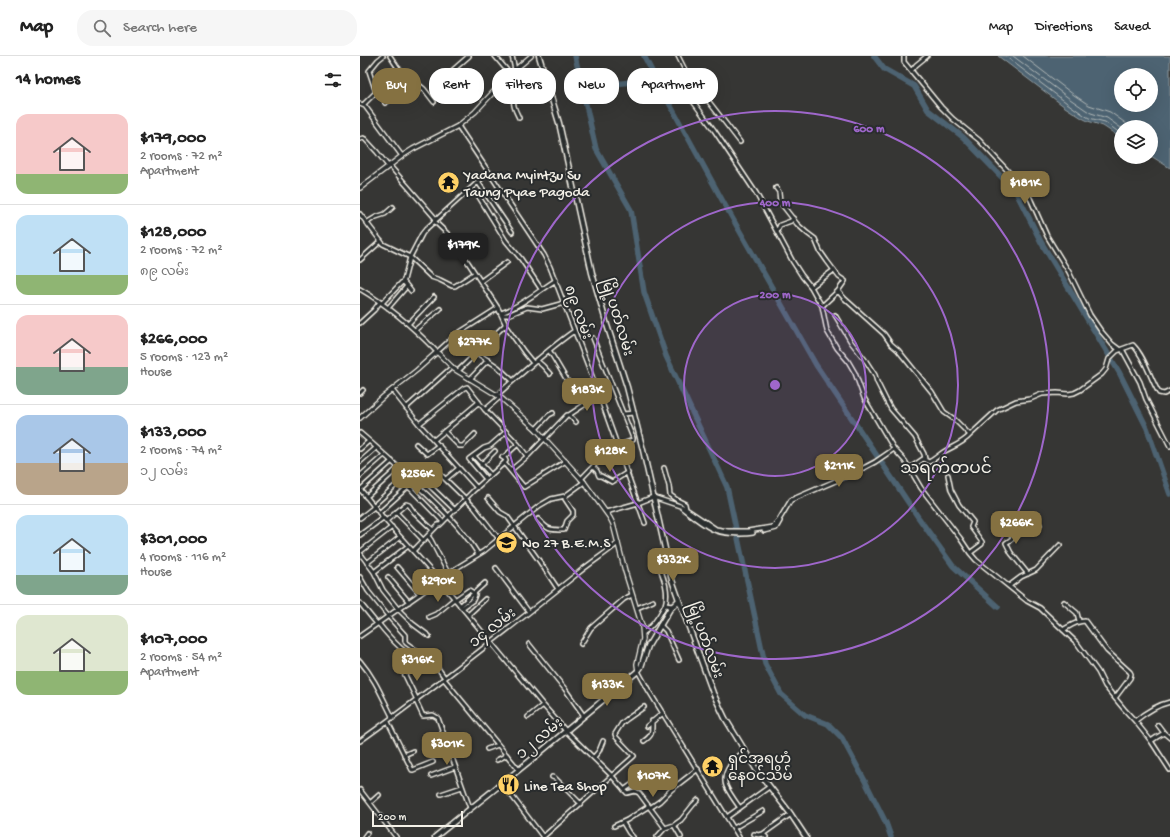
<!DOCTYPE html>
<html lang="en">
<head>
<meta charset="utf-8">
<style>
  :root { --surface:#fff; --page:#f6f6f6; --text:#222; --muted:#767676; --line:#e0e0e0; --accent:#857141 }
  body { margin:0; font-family:"Gochi Hand","Noto Sans Myanmar",sans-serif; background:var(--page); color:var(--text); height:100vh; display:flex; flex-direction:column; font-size:15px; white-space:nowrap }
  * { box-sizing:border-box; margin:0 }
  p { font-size:13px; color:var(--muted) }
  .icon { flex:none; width:22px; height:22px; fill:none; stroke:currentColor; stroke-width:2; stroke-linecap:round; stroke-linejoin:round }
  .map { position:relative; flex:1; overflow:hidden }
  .panel { display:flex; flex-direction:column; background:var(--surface); width:360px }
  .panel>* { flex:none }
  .banner { position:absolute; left:12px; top:12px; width:380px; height:36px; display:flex; gap:8px }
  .buttons { position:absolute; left:754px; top:12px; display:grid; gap:8px }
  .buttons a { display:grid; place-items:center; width:44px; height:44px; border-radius:50%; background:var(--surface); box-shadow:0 4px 16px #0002; font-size:20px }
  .scale { position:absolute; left:12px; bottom:10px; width:91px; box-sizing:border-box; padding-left:4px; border:2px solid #f4f1e8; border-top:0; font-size:11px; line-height:14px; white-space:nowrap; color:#f4f1e8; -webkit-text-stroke:3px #2a2d2e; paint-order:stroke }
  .price { position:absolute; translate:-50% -34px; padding:0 9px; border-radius:8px; background:var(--accent); color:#fff; font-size:13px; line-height:26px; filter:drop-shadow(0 1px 2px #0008) }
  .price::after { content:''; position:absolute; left:50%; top:24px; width:12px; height:9px; margin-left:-6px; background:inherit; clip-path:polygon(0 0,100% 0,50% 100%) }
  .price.selected { background:#222; color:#fff }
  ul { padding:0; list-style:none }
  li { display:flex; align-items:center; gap:12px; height:100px; padding:0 16px }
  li+li { border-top:1px solid var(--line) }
  li span { display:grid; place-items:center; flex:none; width:112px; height:80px; border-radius:12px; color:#555 }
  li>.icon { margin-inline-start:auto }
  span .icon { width:48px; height:48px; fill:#fffc; stroke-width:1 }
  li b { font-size:17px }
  h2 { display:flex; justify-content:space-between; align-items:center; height:48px; padding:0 16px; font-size:17px }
  .pill { padding:0 14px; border-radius:16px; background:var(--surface); box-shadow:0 4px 16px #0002; font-size:14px; line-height:36px }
  .pill.selected { background:var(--accent); color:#fff }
  header { display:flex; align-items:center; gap:24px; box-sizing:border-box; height:56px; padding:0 20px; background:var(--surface); border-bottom:1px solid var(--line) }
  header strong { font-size:19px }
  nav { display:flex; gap:22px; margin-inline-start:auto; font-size:14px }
  .search { width:280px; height:36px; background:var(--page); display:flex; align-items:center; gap:10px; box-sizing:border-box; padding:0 14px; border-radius:16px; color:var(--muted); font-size:15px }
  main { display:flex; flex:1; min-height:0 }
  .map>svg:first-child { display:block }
  .water { fill:#4e6472; stroke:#909ca1; fill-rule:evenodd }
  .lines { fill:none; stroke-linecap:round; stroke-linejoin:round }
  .shore { stroke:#b2b9b9; stroke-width:1 }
  .river { stroke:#4e6472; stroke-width:5.5 }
  .minor-casing { stroke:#f4f1e8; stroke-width:6 }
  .tertiary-casing { stroke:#f4f1e8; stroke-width:6 }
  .secondary-casing { stroke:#f4f1e8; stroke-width:7 }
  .minor { stroke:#2a2d2e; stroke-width:3 }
  .tertiary { stroke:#2a2d2e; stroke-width:3.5 }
  .secondary { stroke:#2a2d2e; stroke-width:4 }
  .ring { fill:none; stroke:#9f67cb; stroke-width:2 }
  .labels { text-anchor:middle; stroke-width:4; stroke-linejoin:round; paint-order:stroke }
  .poi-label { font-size:15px; fill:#f4f1e8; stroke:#2a2d2e; text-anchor:start }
  .street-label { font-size:15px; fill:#f4f1e8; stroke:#2a2d2e }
  .quarter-label { font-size:17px; fill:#f4f1e8; stroke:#2a2d2e }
  .centre { fill:#9f67cb; stroke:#2a2d2e; stroke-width:2 }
  .ring-label { font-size:12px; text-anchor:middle; font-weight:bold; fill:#9f67cb; stroke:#2a2d2e; stroke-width:4; stroke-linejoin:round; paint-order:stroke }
</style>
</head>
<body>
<header>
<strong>Map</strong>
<div class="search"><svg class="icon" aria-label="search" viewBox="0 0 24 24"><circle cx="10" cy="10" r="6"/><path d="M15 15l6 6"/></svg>Search here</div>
<nav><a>Map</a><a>Directions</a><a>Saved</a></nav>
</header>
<main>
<section class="panel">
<h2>14 homes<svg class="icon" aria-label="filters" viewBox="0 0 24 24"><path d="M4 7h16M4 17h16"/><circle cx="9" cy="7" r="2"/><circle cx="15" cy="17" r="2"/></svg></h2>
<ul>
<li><span style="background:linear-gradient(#f6c9c9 75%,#8fb573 0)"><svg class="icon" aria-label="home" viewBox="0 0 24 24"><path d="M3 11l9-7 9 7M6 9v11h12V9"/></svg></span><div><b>$179,000</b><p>2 rooms · 72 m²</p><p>Apartment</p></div></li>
<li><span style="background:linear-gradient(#bfe0f5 75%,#8fb573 0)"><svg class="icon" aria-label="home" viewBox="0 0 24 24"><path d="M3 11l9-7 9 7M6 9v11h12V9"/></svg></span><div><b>$128,000</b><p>2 rooms · 72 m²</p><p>၈၉ လမ်း</p></div></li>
<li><span style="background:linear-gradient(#f6c9c9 65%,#7fa58c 0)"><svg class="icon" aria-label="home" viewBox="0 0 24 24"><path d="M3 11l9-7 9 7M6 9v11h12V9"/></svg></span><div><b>$266,000</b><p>5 rooms · 123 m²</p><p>House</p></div></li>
<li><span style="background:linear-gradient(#a9c7e8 60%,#b9a48a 0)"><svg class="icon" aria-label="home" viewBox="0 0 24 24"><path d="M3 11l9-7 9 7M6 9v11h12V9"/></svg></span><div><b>$133,000</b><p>2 rooms · 74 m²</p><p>၁၂ လမ်း</p></div></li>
<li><span style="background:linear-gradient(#bfe0f5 75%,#7fa58c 0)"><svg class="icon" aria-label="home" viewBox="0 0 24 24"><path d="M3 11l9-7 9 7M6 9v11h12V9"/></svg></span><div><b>$301,000</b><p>4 rooms · 116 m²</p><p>House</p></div></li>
<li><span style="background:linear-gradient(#dfe7d0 70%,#8fb573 0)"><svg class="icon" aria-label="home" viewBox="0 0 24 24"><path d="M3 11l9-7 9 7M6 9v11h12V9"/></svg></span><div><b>$107,000</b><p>2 rooms · 54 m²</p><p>Apartment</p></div></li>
</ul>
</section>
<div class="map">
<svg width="810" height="781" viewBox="0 0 810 781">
  <rect width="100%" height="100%" fill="#363634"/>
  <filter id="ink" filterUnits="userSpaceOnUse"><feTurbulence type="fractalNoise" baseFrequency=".025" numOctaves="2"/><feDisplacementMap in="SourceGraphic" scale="8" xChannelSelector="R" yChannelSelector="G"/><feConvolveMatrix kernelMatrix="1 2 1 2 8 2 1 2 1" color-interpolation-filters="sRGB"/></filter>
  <g filter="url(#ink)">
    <!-- water -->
    <path class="water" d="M 638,0 L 810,0 L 810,112 L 791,100 L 791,71 L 761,71 L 761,82 L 743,70 L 728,65 L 722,62 L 705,51 ZM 761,19 L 791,19 L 791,49 L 761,49 Z"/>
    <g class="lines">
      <!-- shore -->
      <path class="shore" d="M 645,0 L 707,47 L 724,59 L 729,62 L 745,66 L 761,78
        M 653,0 L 710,43 L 726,54 L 731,57 L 747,62 L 761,72
        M 663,0 L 714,39 L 729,49 L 750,56 L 771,71"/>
      <!-- river -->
      <path class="river" d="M 215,0 L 236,93 L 271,154 L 284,236 L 306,300 L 367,431 L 405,608 L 421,638 L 445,659 L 468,668 L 482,682 L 505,725 L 526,767 L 531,781
        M 284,0 L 296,23
        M 514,0 L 524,13 L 554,30 L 568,54 L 603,81 L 656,136 L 681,186 L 759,316 L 787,372 L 810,438
        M 222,32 L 296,23 L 366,151 L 456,309 L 558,461 L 593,510 L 638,551"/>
      <defs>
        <path id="minor" d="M 30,0 L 38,12 L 46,18 L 64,33 L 74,46
          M 135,0 L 150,18
          M 152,0 L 155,14
          M 318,0 L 325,14 L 333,25 L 380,86
          M 544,0 L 544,6 L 581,51 L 593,63 L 619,84 L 646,113 L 659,128 L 670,142 L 687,180 L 709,216 L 730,259 L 741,275 L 752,288 L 760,294
          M 93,14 L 109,0
          M 552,14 L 556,9 L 567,0
          M 340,35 L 331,41 L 332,44 L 354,74 L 396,137 L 433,206 L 442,220 L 451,231 L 456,240 L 462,250 L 467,275 L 477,292 L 488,305 L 495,317 L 504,342 L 534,393 L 545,405 L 561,432 L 600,482 L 610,497 L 616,504 L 667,545 L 680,552 L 717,587 L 738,616 L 745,630 L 764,653 L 775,665 L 791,685 L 810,714
          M 25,47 L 41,37 L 54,25
          M 0,48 L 5,50 L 42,100
          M 3,49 L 16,36 L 9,15 L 18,4 L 23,0
          M 159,62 C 157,57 152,50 154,44 C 157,32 181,34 190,35
          M 98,70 L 184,199 L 190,211 L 240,341 L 285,467
          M 0,83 L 3,82 L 5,83 L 17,96 L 28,110
          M 29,109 L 76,163
          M 118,126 L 152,176
          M 416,132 L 419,136 L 420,146 L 437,168 L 447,177 L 455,183 L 460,195 L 467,205 L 479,221 L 485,225 L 478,235 L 462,250
          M 119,141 L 146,185 L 161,203 L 181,233
          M 0,158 L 23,188 L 50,201 L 71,221 L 80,224 L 92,230 L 95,230 L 115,217
          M 74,165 L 92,182 L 138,252
          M 6,167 L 16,161 L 25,158 L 33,151
          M 417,175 L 420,169 L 431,165 L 433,162
          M 0,204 L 21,185
          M 43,225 L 51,235
          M 121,225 L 147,206
          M 451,231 L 474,214
          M 0,233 C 29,250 54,272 77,296 L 97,278 L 138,252 L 145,267 L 145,269 L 98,315
          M 478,235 L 484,242 L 524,278 L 531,288 L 538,294 L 572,336 L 584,356 L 594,363 L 610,379 C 603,387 594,390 585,395 C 580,398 575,403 569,406 L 563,403 L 550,412
          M 22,247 L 44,224 L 50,201 L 62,178 L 66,173 L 129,116
          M 28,252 L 47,230
          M 141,257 C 158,252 180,234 196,224
          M 142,257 L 143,259 L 148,259 L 167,251 L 182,253 L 204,247
          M 475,259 L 491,286 L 506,305 L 515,319 L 517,326 L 526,344 L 531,353 L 555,381 L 564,398 L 565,403
          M 0,267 L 14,254 L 20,246
          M 48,268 L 74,241
          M 145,269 L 164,296 L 173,307
          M 55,274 L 80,253
          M 762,293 L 773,289 C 785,301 790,322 799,337 L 804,338 L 810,335
          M 189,294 L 214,336
          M 117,297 L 138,311 L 153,325
          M 176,304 L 183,310 L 190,318
          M 110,323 L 128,304
          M 32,334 L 59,368 L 99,412
          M 0,337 L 3,334
          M 137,339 C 162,317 187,294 214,275
          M 46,352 L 92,311
          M 125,354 L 140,341
          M 263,358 L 274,357
          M 209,359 L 224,349 L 240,341
          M 59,368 L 104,332 L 107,331 L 125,354 L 158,388 L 167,400
          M 176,373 L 189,359 L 193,357
          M 84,375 L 99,390 L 103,390 L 115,378
          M 0,377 C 13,388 26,400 39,412 C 67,439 98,465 118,498
          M 610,379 L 637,354 L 656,345 L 670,343 L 682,338 L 697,337 L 708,338 L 714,337 L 720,334 L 742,318 L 746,313 L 749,303 L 757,295 L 762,293 L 780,326 L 786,343 L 810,390
          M 74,384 L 119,346
          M 56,388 L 67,398 L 79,389
          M 0,393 L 9,385
          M 114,400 L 131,419
          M 142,401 L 145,403 L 146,405 L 144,407 L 164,431 L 206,405
          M 144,401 L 158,388
          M 0,406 L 16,392
          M 121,409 L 135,395
          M 233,411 L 237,415 L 239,420 L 241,420 L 252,426 L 268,416
          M 304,412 L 309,430 L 310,439 L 317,444 L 325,448 L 326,453
          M 151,414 L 169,399 L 207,359 L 209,359 L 216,366
          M 588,419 L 591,434 L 599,449 L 613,466 L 611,471 L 622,486 L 622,488 L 610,497
          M 0,420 L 24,399
          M 86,423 L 99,412 L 117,432
          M 126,423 L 109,403 L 124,392 L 130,390 L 146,376
          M 221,423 L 246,397 L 252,392 L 273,384 L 273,382 L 233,282
          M 69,429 L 95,454
          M 48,430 L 83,466
          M 0,433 L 26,465 L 79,524 L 183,649 L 206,675 L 252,720 L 267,737 L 275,735 L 279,737 L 305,772
          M 0,434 L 32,405
          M 6,441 L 38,412
          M 128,442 L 140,456 L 147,460 L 180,506 L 198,533
          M 13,450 L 47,419
          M 322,452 C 331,459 342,468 352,473 C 362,478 382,479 393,477
          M 36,456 L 64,485
          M 246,456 L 278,447 L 293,441 L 323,451 L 356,473 L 368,475 L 388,475 L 413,471 L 419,464 L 431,444 L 494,417 L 515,406 L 534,393
          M 19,457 L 72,409 L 79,417 L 114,451 L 139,483
          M 0,462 L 14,451
          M 178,463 C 188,474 189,474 204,474 L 207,465 L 213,459 L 213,455 L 205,443 L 205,440
          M 26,465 L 46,448 L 49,449 L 54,456 L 73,474
          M 404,475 L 416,472 L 420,465
          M 0,479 L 23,462
          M 68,480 L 71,484 L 88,517
          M 53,495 L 78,469 L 80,469 L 113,435 L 144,407
          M 0,496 L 32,471
          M 0,497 L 14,516 L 23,534 L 38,553 L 53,568 L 69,580
          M 297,504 C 302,518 310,534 305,549
          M 7,507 L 40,481
          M 37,511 L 60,538
          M 136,512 L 169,556
          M 14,516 L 48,490
          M 668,518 L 651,497 L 646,487 L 669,471 L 680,469
          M 0,521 L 8,535 L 28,560
          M 28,521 L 49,546
          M 649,530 L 661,521 L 676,514 L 700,489
          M 95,544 L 109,534 L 114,537
          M 704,546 L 717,557 L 719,565
          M 0,547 L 17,568
          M 100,550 L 125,527
          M 102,552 L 113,544 L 115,539 L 114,537
          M 277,552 L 293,545
          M 108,559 L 125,543
          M 28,560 L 45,579 L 45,585 L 46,587 L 75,608 L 85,622
          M 69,561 L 76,558 L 94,543
          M 18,567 C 34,587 46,599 69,612
          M 300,569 L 306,575 L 319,604
          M 703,574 C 710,570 716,565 725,565 L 747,595 L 770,616 L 771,618 L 770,622 L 755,642
          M 283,577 C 293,571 300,559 305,549 L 313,550
          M 0,580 L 98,511 L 124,495 L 179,450 L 191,443 L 205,440 L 224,426
          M 169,588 L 205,633 L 224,660
          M 221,588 L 231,572 L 264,543 L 272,539
          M 0,605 C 16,624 22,641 33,662
          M 43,615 L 57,644
          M 278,615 L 289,635 L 379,781
          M 84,623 L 159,714
          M 56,645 L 63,660 L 73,659 L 78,662 L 110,752
          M 168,661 L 183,649
          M 775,665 C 786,656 797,649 810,646
          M 28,666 L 52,714 L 53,714 L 73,706
          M 798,669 L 804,677 L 810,682
          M 287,670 L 303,657
          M 0,685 C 74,632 146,575 217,518 C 230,507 245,498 258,487
          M 284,685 C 293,679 292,676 292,665
          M 791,685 L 797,681 L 804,677
          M 127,693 L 138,689
          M 44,699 L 53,695
          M 234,701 L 239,695 L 243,685
          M 137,704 L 147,699
          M 71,720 L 95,711
          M 192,721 L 195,722 L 220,747
          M 142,727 L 183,781
          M 0,734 L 36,781
          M 264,734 L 274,727 L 286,715
          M 81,738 L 102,731
          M 10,747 L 19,739
          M 290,752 L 300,745 L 312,733 L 338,713
          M 380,752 C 375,745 369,737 366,730 C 361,716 375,702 385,695
          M 367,761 L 409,731
          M 263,767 L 269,777 L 273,781
          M 314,769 L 321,781
          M 254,770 L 267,764 L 289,750
          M 374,772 L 403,755
          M 394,778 L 399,779 L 403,778 L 406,781
          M 403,778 L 431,758
          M 4,781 L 7,777
          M 183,781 L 274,700 L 256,681 L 255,678 L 262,667 L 267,663 L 284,651
          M 297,781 L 305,772 L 314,769 L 321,764 L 333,749 L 338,744"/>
        <path id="tertiary" d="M 0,132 L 42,100 L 53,93 L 98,70 L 115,56 L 150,18 L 171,0
          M 0,362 L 24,340 L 57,314 L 77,296 L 94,313 L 140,341 L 176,373 L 224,426 L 250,462 L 253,468 L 265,515 L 282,570 L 283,583 L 277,608 L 278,615"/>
        <path id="secondary" d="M 179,0 L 199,67 L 232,217 L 247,269 L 267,331 L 283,394 L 312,524 L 319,544 L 353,637 L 365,662 L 396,713 L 430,757 L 446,781
          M 75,781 L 171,704 L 278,615 L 281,611 L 288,590 L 310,553 L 319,544"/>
      </defs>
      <!-- minor casing -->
      <use href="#minor" class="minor-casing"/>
      <!-- tertiary casing -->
      <use href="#tertiary" class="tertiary-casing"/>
      <!-- secondary casing -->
      <use href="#secondary" class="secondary-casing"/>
      <!-- minor -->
      <use href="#minor" class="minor"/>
      <!-- tertiary -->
      <use href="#tertiary" class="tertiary"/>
      <!-- secondary -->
      <use href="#secondary" class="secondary"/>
    </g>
  </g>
  <!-- distance rings -->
  <circle cx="415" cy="329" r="91" fill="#9f67cb" fill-opacity=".12"/>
  <g class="ring">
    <circle cx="415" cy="329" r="91"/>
    <circle cx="415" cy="329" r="183"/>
    <circle cx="415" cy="329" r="274"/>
  </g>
  <!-- icons -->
  <defs>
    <symbol id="temple-disc" viewBox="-11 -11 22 22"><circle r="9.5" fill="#ffd166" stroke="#2a2d2e"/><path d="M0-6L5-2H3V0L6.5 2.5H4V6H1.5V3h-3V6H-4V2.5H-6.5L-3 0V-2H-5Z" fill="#111"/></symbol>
    <symbol id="school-disc" viewBox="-11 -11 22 22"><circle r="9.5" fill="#ffd166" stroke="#2a2d2e"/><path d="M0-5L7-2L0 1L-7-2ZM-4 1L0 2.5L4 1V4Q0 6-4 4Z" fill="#111"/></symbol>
    <symbol id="restaurant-disc" viewBox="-11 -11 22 22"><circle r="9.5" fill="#ffd166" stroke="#2a2d2e"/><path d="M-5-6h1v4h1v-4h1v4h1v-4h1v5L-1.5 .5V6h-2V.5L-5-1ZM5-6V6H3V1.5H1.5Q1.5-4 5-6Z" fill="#111"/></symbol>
  </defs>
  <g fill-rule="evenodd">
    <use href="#temple-disc" x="76" y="114" width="25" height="25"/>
    <use href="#school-disc" x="134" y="474" width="25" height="25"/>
    <use href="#temple-disc" x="340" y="698" width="25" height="25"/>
    <use href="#restaurant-disc" x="136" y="716" width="25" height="25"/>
  </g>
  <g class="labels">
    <!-- poi labels -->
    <g class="poi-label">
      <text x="104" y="123">Yadana Myintzu Su<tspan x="104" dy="17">Taung Pyae Pagoda</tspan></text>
      <text x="162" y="491">No 27 B.E.M.S</text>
      <text x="368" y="707">ရှင်အရဟံ<tspan x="368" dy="17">နေဝင်သိမ်</tspan></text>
      <text x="164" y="734">Line Tea Shop</text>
    </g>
    <!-- street labels -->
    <g class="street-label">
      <text transform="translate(219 256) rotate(70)" y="5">၈၉ လမ်း</text>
      <text transform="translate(258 261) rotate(73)" y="5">မြို့ပတ်လမ်း</text>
      <text transform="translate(132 571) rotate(-38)" y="5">၁၄ လမ်း</text>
      <text transform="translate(346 584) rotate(70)" y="5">မြို့ပတ်လမ်း</text>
      <text transform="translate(179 682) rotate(-40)" y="5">၁၂ လမ်း</text>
    </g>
    <!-- quarter labels -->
    <g class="quarter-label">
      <text x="586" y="417">သရက်တပင်</text>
    </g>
  </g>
  <circle cx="415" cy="329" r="6" class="centre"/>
  <g class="ring-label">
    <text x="509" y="76">600 m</text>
    <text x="415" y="150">400 m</text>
    <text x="415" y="242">200 m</text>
  </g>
</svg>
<div class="buttons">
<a><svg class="icon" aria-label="locate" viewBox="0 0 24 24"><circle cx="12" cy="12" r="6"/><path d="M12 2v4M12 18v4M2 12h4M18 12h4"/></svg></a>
<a><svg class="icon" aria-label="layers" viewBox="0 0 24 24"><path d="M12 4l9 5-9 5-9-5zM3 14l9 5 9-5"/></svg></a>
</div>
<div class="scale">200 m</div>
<b class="price" style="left:665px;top:149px">$181K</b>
<b class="price selected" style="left:103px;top:211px">$179K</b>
<b class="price" style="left:114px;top:308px">$277K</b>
<b class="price" style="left:227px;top:356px">$183K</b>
<b class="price" style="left:250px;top:417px">$128K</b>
<b class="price" style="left:479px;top:432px">$211K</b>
<b class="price" style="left:57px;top:440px">$256K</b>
<b class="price" style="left:656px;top:489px">$266K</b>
<b class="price" style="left:313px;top:526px">$332K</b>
<b class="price" style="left:78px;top:547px">$290K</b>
<b class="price" style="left:57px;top:626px">$316K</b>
<b class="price" style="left:247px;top:651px">$133K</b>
<b class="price" style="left:87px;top:710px">$301K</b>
<b class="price" style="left:293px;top:742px">$107K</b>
<div class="banner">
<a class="pill selected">Buy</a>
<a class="pill">Rent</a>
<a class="pill">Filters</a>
<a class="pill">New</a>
<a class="pill">Apartment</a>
</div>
</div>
</main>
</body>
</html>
